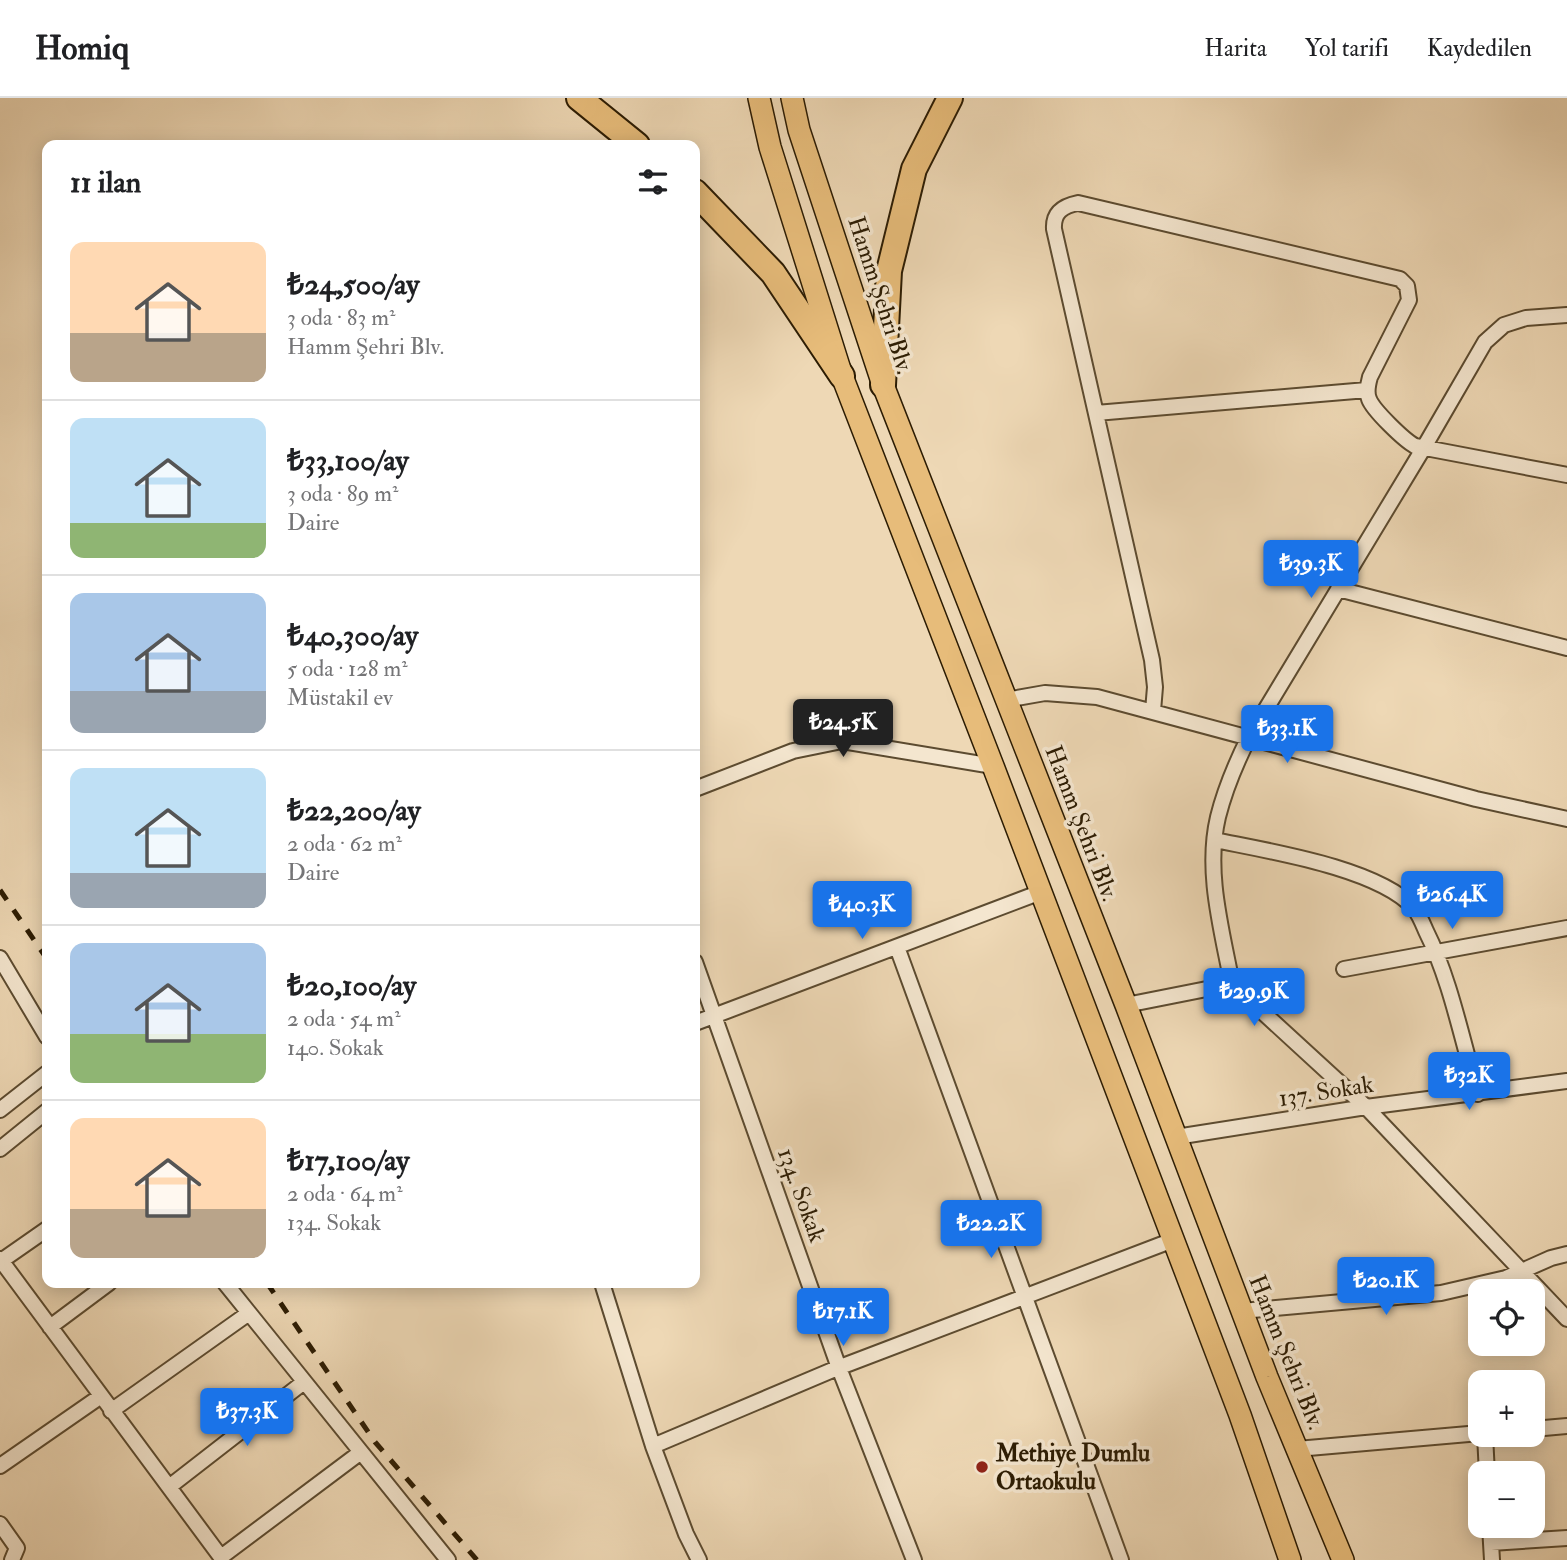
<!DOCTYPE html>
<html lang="tr">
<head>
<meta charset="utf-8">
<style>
  :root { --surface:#fff; --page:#f2f2f2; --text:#202124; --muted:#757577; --line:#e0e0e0; --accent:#1a73e8 }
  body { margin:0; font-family:"IM FELL Double Pica",serif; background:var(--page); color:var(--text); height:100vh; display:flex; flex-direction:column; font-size:26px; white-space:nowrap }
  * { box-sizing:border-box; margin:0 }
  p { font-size:23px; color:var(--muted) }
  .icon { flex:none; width:38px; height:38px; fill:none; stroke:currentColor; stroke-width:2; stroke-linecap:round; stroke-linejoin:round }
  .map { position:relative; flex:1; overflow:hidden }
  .side { position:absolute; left:42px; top:42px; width:658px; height:1148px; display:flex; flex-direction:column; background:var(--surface); border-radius:14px; box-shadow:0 4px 18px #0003 }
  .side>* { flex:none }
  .fabs { position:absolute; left:1468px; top:1181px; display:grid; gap:14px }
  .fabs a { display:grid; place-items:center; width:77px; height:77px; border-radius:14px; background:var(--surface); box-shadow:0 4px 18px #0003; font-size:35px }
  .price { position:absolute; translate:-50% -60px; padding:0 16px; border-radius:7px; background:var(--accent); color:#fff; font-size:23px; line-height:46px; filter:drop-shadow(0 2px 4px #0008) }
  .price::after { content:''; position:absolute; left:50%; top:42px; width:21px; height:16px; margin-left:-10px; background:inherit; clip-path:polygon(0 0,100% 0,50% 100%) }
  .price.on { background:#222; color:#fff }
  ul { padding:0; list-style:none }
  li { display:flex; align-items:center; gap:21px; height:175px; padding:0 28px }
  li+li { border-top:2px solid var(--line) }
  li span { display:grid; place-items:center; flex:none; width:196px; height:140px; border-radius:14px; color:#555 }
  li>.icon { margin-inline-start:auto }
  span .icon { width:84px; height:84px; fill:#fffc; stroke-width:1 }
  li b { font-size:30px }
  h2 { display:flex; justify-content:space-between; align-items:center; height:84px; padding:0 28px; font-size:30px }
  header { display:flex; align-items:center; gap:42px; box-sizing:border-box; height:98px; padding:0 35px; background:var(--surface); border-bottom:2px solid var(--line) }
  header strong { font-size:33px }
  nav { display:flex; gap:38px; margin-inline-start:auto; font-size:24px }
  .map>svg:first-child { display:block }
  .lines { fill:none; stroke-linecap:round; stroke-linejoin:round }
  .street-casing { stroke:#5c4b30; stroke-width:18 }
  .primary-casing { stroke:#2c1c03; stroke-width:24 }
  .highway-casing { stroke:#2c1c03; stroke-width:28 }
  .street { stroke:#f4e6cf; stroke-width:14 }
  .primary { stroke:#e7bc7a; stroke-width:21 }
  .highway { stroke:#e7bc7a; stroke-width:24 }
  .rail { stroke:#2c1c03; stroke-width:5; stroke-dasharray:12 12; stroke-linecap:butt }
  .poi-dot { fill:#8f2418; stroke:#f4e6cf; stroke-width:2.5 }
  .labels { text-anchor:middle; stroke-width:7; stroke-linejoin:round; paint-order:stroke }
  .street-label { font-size:24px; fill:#2c1c03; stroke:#f4e6cf }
  .poi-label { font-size:24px; font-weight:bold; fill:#2c1c03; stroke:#f4e6cf; text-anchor:start }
</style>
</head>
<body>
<header>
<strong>Homiq</strong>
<nav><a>Harita</a><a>Yol tarifi</a><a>Kaydedilen</a></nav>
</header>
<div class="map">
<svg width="1567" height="1462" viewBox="0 0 1567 1462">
  <rect width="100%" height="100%" fill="#eed8b5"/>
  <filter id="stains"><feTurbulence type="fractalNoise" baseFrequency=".00286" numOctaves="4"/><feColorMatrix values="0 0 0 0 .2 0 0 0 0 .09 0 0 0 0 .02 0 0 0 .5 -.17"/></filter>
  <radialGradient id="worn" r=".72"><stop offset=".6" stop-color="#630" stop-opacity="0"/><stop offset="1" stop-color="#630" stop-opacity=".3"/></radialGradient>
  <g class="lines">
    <defs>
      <path id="street" d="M 1096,315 L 1367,292
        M 1338,491 L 1567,550
        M 1006,602 L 1045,595 L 1097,599 L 1476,701 L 1567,721
        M 1153,613 L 1155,589 L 1152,562 L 1054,131 C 1053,114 1063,108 1078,105 L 1400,181 L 1407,188 L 1409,202 L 1370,279 C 1368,286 1366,294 1369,301 C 1373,312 1404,342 1415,348 L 1567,377
        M 695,691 L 793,653 L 842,643 L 993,668
        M 1215,742 C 1268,753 1378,770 1414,810 C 1419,816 1423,826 1426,833 C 1451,883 1462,943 1478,996
        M 897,849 L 1121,1462
        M 0,860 L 47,939
        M 695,864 L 839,1270 L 914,1462
        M 1344,871 L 1567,830
        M 1232,886 C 1222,832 1205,774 1218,719 C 1225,691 1236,665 1249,639 L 1423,351 L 1485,244 L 1504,227 L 1526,220 L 1567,217
        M 1126,907 L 1232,886 L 1366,1009 L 1567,1221
        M 695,925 L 1041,794
        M 0,1012 L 47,975
        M 1176,1039 L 1366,1009 L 1567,983
        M 0,1051 L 47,1013
        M 0,1161 L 223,1462
        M 1,1163 L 47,1131
        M 225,1185 L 448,1462
        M 602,1185 L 653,1348 L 835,1271 L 1173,1142
        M 1242,1213 L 1441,1195 L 1506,1180 L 1551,1160 L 1567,1156
        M 50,1229 L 109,1185
        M 111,1313 L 249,1215
        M 1533,1331 L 1567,1328
        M 1485,1337 L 1487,1376
        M 653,1348 L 686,1436 L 699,1462
        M 1297,1351 L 1480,1335
        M 0,1368 L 101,1298
        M 169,1389 L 304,1284
        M 0,1426 L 17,1450 L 12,1462
        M 1490,1428 L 1492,1462
        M 1491,1445 L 1567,1440
        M 221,1459 L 361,1354"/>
      <path id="primary" d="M 759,0 L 770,49 L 842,278 L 993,668 L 1240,1317 L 1290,1462
        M 792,0 L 799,32 L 883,287 L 1126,907 L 1267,1279 L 1343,1462"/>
      <path id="highway" d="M 579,0 L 637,47
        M 695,94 L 773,175 L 842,278
        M 883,287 L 889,173 L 914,71 L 950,0"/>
    </defs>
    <!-- street casing -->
    <use href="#street" class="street-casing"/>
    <!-- primary casing -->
    <use href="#primary" class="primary-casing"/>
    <!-- highway casing -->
    <use href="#highway" class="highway-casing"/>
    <!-- street -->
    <use href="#street" class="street"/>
    <!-- primary -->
    <use href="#primary" class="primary"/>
    <!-- highway -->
    <use href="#highway" class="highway"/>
    <!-- rail -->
    <path class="rail" d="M 0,792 L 47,861
      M 267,1185 L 375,1344 L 477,1462"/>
  </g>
  <!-- markers -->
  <circle class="poi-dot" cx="982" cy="1369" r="7"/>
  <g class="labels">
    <!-- street labels -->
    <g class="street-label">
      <text transform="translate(881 197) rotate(72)" y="8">Hamm Şehri Blv.</text>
      <text transform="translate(1082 725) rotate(69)" y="8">Hamm Şehri Blv.</text>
      <text transform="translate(1326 993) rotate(-9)" y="8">137. Sokak</text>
      <text transform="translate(802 1097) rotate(70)" y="8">134. Sokak</text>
      <text transform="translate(1287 1254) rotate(68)" y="8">Hamm Şehri Blv.</text>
    </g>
    <!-- poi labels -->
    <g class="poi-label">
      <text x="996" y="1363">Methiye Dumlu<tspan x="996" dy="28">Ortaokulu</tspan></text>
    </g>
  </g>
  <rect width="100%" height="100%" filter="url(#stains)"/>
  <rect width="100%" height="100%" fill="url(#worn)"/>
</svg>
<div class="fabs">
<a><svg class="icon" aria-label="locate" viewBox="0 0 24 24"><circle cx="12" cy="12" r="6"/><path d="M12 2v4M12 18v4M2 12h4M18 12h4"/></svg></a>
<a>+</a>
<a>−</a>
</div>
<b class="price" style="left:1311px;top:502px">₺39.3K</b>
<b class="price on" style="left:843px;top:661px">₺24.5K</b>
<b class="price" style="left:1287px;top:667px">₺33.1K</b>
<b class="price" style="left:1452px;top:833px">₺26.4K</b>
<b class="price" style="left:862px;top:843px">₺40.3K</b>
<b class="price" style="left:1254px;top:930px">₺29.9K</b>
<b class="price" style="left:1469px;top:1014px">₺32K</b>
<b class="price" style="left:991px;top:1162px">₺22.2K</b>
<b class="price" style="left:1386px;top:1219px">₺20.1K</b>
<b class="price" style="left:843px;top:1250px">₺17.1K</b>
<b class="price" style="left:247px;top:1350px">₺37.3K</b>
<section class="side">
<h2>11 ilan<svg class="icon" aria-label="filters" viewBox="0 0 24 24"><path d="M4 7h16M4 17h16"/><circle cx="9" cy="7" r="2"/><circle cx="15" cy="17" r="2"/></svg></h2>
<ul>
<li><span style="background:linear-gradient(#ffd9b3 65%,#b9a48a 0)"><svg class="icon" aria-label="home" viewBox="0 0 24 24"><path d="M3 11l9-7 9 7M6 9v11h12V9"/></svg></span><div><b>₺24,500/ay</b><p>3 oda · 83 m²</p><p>Hamm Şehri Blv.</p></div></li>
<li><span style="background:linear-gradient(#bfe0f5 75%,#8fb573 0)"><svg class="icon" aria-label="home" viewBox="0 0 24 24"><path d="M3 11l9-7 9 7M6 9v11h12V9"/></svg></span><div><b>₺33,100/ay</b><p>3 oda · 89 m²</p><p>Daire</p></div></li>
<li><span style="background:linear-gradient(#a9c7e8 70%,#9aa5b1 0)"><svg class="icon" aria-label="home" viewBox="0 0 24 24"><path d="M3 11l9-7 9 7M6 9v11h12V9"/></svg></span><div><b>₺40,300/ay</b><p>5 oda · 128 m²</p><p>Müstakil ev</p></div></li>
<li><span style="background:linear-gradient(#bfe0f5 75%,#9aa5b1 0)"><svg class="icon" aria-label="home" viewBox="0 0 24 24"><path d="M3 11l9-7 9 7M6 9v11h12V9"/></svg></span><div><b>₺22,200/ay</b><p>2 oda · 62 m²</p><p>Daire</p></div></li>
<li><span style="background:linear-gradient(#a9c7e8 65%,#8fb573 0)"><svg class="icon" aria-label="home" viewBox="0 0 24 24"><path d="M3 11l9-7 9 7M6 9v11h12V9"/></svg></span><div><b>₺20,100/ay</b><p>2 oda · 54 m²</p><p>140. Sokak</p></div></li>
<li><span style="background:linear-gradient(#ffd9b3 65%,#b9a48a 0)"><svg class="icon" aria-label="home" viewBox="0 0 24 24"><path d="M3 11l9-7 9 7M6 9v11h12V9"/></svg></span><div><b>₺17,100/ay</b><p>2 oda · 64 m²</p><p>134. Sokak</p></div></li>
</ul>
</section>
</div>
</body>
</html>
